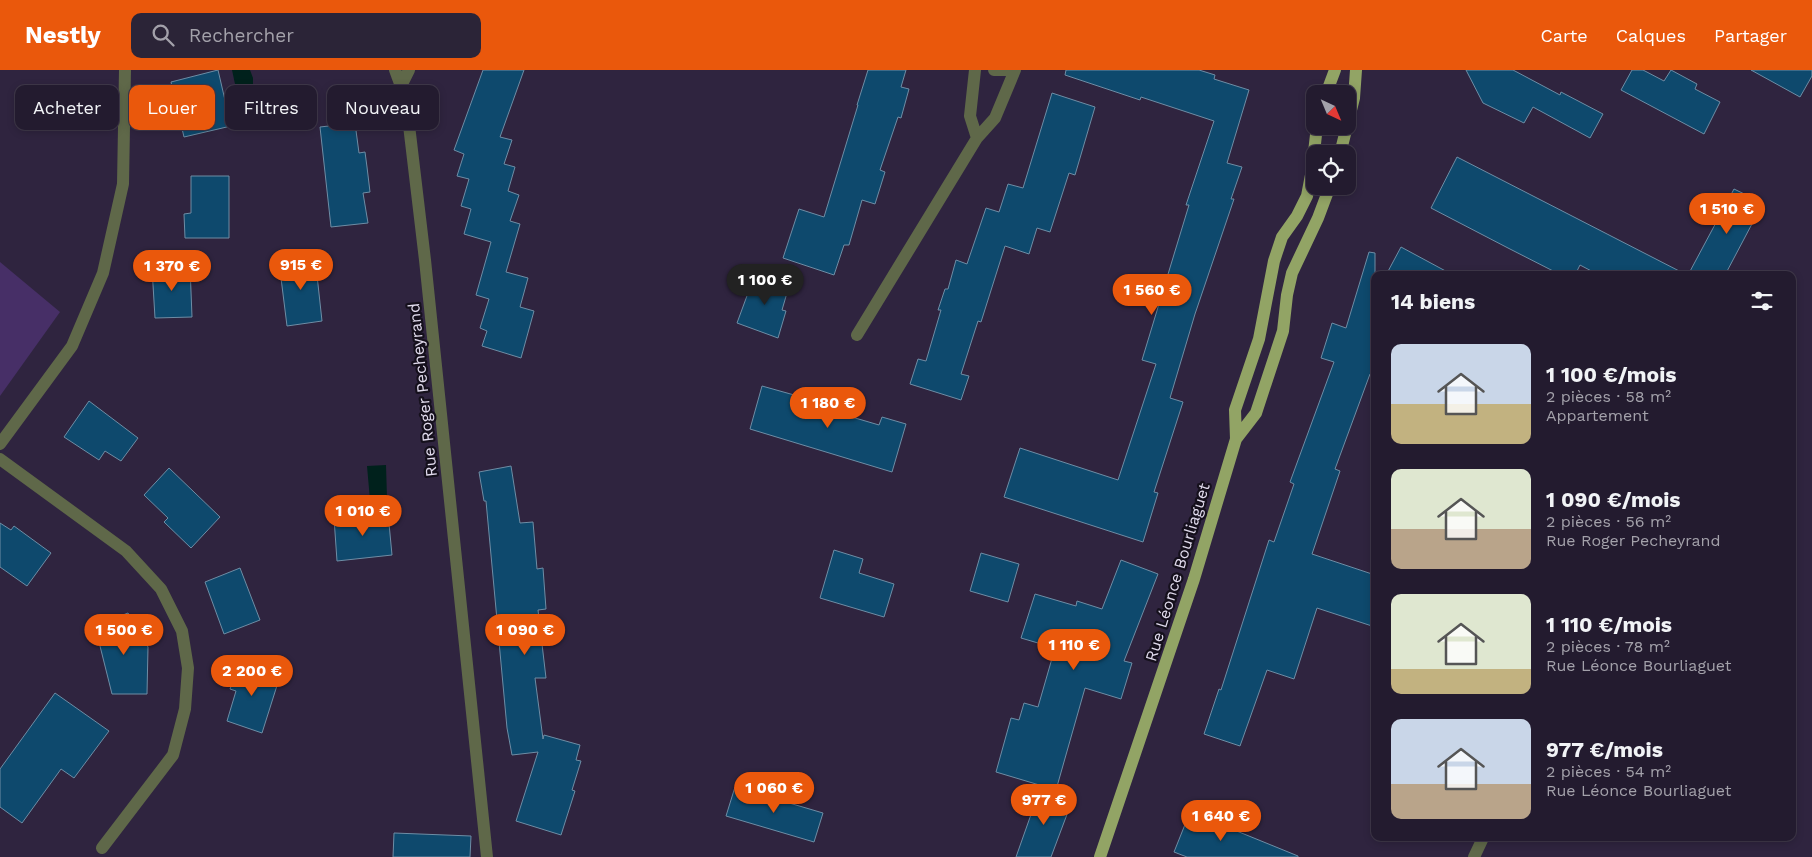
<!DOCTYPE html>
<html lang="fr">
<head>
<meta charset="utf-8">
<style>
  :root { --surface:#231b2f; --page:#2b2437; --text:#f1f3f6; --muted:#a3a1aa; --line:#40394b; --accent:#ea580c }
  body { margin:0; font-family:"Work Sans",sans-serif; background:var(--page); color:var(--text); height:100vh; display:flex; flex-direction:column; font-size:19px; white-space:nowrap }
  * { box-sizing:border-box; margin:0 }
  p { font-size:16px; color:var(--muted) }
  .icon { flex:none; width:28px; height:28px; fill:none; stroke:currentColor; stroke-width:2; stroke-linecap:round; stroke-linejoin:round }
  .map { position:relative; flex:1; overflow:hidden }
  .side { position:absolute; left:1371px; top:201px; width:425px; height:570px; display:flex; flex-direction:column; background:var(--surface); border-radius:10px; box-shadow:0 2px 8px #0003,0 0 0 1px var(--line) }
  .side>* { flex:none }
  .top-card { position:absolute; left:15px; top:15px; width:475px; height:45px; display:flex; gap:10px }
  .needle { width:32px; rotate:136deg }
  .fabs { position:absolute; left:1306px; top:15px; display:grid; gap:10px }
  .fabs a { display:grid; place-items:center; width:50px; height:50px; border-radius:10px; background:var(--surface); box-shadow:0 2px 8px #0003,0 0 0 1px var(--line); font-size:25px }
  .price { position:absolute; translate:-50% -42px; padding:0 11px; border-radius:18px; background:var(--accent); color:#fff; font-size:16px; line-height:32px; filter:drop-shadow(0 1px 2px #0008) }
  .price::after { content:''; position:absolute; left:50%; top:30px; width:15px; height:11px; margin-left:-8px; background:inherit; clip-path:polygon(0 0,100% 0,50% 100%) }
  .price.active { background:#222; color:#fff }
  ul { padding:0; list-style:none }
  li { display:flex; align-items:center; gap:15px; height:125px; padding:0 20px }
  li span { display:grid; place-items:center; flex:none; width:140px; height:100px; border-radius:10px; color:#555 }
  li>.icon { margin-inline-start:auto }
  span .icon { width:60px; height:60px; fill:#fffc; stroke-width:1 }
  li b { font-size:21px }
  h2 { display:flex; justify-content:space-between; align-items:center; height:60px; padding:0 20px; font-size:21px }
  .pill { padding:0 18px; border-radius:10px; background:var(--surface); box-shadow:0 2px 8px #0003,0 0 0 1px var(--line); font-size:18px; line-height:45px }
  .pill.active { background:var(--accent); color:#fff }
  header { display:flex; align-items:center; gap:30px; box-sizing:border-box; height:70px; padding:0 25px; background:var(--accent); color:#fff }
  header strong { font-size:24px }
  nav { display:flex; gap:28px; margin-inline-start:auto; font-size:18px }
  .search { width:350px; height:45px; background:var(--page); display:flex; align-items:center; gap:12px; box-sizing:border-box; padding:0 18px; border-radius:10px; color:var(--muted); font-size:19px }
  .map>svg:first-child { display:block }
  .green { fill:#472f67 }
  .water { fill:#00211c }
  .building { fill:#0e496d; stroke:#6e8da5 }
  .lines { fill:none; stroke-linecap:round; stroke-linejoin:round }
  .minor { stroke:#5f6849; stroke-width:12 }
  .major { stroke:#92a465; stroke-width:12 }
  .labels { text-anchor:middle; stroke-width:4.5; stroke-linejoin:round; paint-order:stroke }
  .street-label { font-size:16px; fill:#e1dbed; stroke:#15101c }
</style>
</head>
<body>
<header>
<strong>Nestly</strong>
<div class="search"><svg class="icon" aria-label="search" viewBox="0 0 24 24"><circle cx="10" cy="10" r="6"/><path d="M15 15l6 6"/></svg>Rechercher</div>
<nav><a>Carte</a><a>Calques</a><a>Partager</a></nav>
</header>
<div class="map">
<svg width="1812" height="787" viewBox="0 0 1812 787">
  <rect width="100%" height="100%" fill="#2f243f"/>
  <!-- green -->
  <path class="green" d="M 0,192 L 60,242 L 0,326 Z"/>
  <!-- water -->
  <path class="water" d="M 232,0 L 250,0 L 253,8 L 253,23 L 242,26 L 235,14 Z
    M 386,395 L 387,428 L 370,430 L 367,396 Z"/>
  <!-- building -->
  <path class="building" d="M 218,0 L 231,56 L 184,67 L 171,12 Z
    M 483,0 L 524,0 L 500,67 L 512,70 L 504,94 L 515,97 L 508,121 L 519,125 L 510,151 L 520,154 L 506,202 L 528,208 L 520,237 L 534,241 L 521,288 L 482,276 L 487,261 L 480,258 L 489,229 L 476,225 L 491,172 L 464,164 L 471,139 L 461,136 L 469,109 L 457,106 L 464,84 L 454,80 Z
    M 868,0 L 906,0 L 901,17 L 909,19 L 901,48 L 898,47 L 880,100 L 885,102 L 875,134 L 862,130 L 849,175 L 844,175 L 834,205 L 783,188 L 799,139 L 824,147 L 858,35 L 857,35 Z
    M 1066,0 L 1199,0 L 1215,5 L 1214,9 L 1249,20 L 1227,93 L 1242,97 L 1231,129 L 1234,129 L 1195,244 L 1170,328 L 1183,332 L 1154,422 L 1158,423 L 1143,472 L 1004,427 L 1020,378 L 1118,410 L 1156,294 L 1142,290 L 1189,135 L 1186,135 L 1214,51 L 1141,27 L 1140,30 L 1065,5 Z
    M 1466,0 L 1513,0 L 1560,25 L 1561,22 L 1603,44 L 1590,68 L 1533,37 L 1524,53 L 1483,33 Z
    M 1632,0 L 1643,0 L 1664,11 L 1671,0 L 1697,14 L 1695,19 L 1720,32 L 1704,64 L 1621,20 Z
    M 1751,0 L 1812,0 L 1812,6 L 1800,27 Z
    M 1052,23 L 1095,37 L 1075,105 L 1069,103 L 1050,162 L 1037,158 L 1029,184 L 1005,176 L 981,252 L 978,251 L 961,304 L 969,306 L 961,330 L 910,314 L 918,289 L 926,291 L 941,240 L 938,240 L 945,219 L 948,219 L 956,190 L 967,194 L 986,138 L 999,142 L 1008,114 L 1023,118 Z
    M 355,53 L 359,83 L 365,82 L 367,97 L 370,122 L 363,123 L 368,153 L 331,157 L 320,57 Z
    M 1457,87 L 1687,205 L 1599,205 L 1580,195 L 1575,205 L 1561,205 L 1508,178 L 1431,138 Z
    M 191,106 L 229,106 L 229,168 L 185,168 L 184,144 L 191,143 Z
    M 1734,119 L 1763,133 L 1725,205 L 1688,205 Z
    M 1401,177 L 1453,205 L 1386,205 Z
    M 1369,182 L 1375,183 L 1375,305 L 1370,304 L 1335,399 L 1340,401 L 1312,484 L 1375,505 L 1375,557 L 1317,538 L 1294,609 L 1267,600 L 1240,676 L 1204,664 L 1219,619 L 1221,620 L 1269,470 L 1274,472 L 1294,414 L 1290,412 L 1334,292 L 1321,288 L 1332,253 L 1346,258 Z
    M 315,187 L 322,251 L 287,256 L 279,192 Z
    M 190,196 L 192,247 L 155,248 L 152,198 Z
    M 755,204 L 789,216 L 782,240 L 786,241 L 778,268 L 737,253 Z
    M 762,316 L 812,330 L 811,335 L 879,355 L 882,347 L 906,354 L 892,402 L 750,359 Z
    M 89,331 L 138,368 L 121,391 L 105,381 L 99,390 L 64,367 Z
    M 511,396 L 520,453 L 533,452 L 537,499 L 543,498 L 546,539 L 538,540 L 546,608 L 535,608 L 543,669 L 544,665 L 580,675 L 576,690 L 581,691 L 572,720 L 575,721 L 561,765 L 516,751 L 538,682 L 512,685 L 507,658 L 486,431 L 484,431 L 479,402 Z
    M 169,398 L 220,447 L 191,478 L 164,452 L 168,448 L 144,425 Z
    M 388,443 L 392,485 L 337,491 L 334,448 Z
    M 0,453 L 11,460 L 14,456 L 51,483 L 27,516 L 0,497 Z
    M 834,480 L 863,489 L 859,503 L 894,514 L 884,547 L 820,528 Z
    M 981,483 L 1019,494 L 1008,532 L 970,521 Z
    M 1121,490 L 1158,504 L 1124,591 L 1132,593 L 1121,629 L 1085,618 L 1056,720 L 996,702 L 1011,648 L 1019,650 L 1024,633 L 1038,637 L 1055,578 L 1021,568 L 1035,524 L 1076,536 L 1077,531 L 1102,539 Z
    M 240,498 L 260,550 L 224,564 L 205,512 Z
    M 128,543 L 148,577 L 147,624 L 112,624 L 95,556 Z
    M 240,593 L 280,606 L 262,663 L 227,651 L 236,621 L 230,619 Z
    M 55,623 L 109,661 L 74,708 L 61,699 L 22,753 L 0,737 L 0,699 Z
    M 735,717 L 823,743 L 814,772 L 726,746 Z
    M 1040,719 L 1072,731 L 1051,787 L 1016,787 Z
    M 1190,742 L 1298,786 L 1298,787 L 1187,787 L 1174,782 Z
    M 394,763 L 471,766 L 470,787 L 393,787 Z"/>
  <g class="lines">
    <!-- minor -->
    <path class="minor" d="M 395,0 L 406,30 L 425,190 L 487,787
      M 975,0 L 970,46 L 977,68
      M 994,0 L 1007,0
      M 401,16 L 409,0
      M 857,265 L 977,68 L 995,48 L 1015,0
      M 0,374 L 72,276 L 103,203 L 123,114 L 125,0
      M 0,389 L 126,481 L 161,519 L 182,561 L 188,598 L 185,639 L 173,685 L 102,778
      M 1474,787 L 1483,768"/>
    <!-- major -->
    <path class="major" d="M 1326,24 L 1335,0
      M 1340,84 L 1354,28 L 1356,0
      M 1236,369 L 1256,343 L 1283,261 L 1287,225 L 1292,203 L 1318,148 L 1330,116
      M 1100,787 L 1194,509 L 1236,369 L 1235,340 L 1259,269 L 1274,191 L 1282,167 L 1297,146 L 1307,126 L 1312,100 L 1317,56"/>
  </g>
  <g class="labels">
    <!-- street labels -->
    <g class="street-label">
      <text transform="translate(422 320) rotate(-96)" y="6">Rue Roger Pecheyrand</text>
      <text transform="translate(1177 502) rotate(-73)" y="6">Rue Léonce Bourliaguet</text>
    </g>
  </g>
</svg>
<div class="fabs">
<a><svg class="needle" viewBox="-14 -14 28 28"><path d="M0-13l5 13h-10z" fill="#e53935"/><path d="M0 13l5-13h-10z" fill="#a3a1aa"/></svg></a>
<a><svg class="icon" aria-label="locate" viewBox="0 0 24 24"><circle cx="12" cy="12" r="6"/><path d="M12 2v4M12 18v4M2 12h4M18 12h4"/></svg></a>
</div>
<b class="price" style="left:1727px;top:165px">1 510 €</b>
<b class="price" style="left:301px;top:221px">915 €</b>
<b class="price" style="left:172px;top:222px">1 370 €</b>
<b class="price active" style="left:765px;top:236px">1 100 €</b>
<b class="price" style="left:1152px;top:246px">1 560 €</b>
<b class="price" style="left:828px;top:359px">1 180 €</b>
<b class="price" style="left:363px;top:467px">1 010 €</b>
<b class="price" style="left:124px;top:586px">1 500 €</b>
<b class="price" style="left:525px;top:586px">1 090 €</b>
<b class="price" style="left:1074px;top:601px">1 110 €</b>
<b class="price" style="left:252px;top:627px">2 200 €</b>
<b class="price" style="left:774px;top:744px">1 060 €</b>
<b class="price" style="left:1044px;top:756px">977 €</b>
<b class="price" style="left:1221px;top:772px">1 640 €</b>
<div class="top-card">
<a class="pill">Acheter</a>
<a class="pill active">Louer</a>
<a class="pill">Filtres</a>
<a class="pill">Nouveau</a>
</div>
<section class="side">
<h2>14 biens<svg class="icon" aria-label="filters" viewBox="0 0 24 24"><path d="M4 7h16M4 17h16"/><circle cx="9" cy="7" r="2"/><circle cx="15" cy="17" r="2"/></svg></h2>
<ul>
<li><span style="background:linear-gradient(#c9d6e8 60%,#c2b280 0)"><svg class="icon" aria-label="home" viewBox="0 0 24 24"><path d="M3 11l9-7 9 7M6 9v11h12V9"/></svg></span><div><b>1 100 €/mois</b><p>2 pièces · 58 m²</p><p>Appartement</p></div></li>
<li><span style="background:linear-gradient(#dfe7d0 60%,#b9a48a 0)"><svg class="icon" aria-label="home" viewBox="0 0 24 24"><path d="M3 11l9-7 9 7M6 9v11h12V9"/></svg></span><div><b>1 090 €/mois</b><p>2 pièces · 56 m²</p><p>Rue Roger Pecheyrand</p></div></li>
<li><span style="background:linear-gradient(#dfe7d0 75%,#c2b280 0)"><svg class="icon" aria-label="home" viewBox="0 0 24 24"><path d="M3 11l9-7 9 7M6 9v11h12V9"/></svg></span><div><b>1 110 €/mois</b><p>2 pièces · 78 m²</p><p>Rue Léonce Bourliaguet</p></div></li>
<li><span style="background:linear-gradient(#c9d6e8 65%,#b9a48a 0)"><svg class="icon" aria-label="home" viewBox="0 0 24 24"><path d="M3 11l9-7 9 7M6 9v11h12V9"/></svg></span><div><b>977 €/mois</b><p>2 pièces · 54 m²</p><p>Rue Léonce Bourliaguet</p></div></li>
</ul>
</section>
</div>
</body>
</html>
